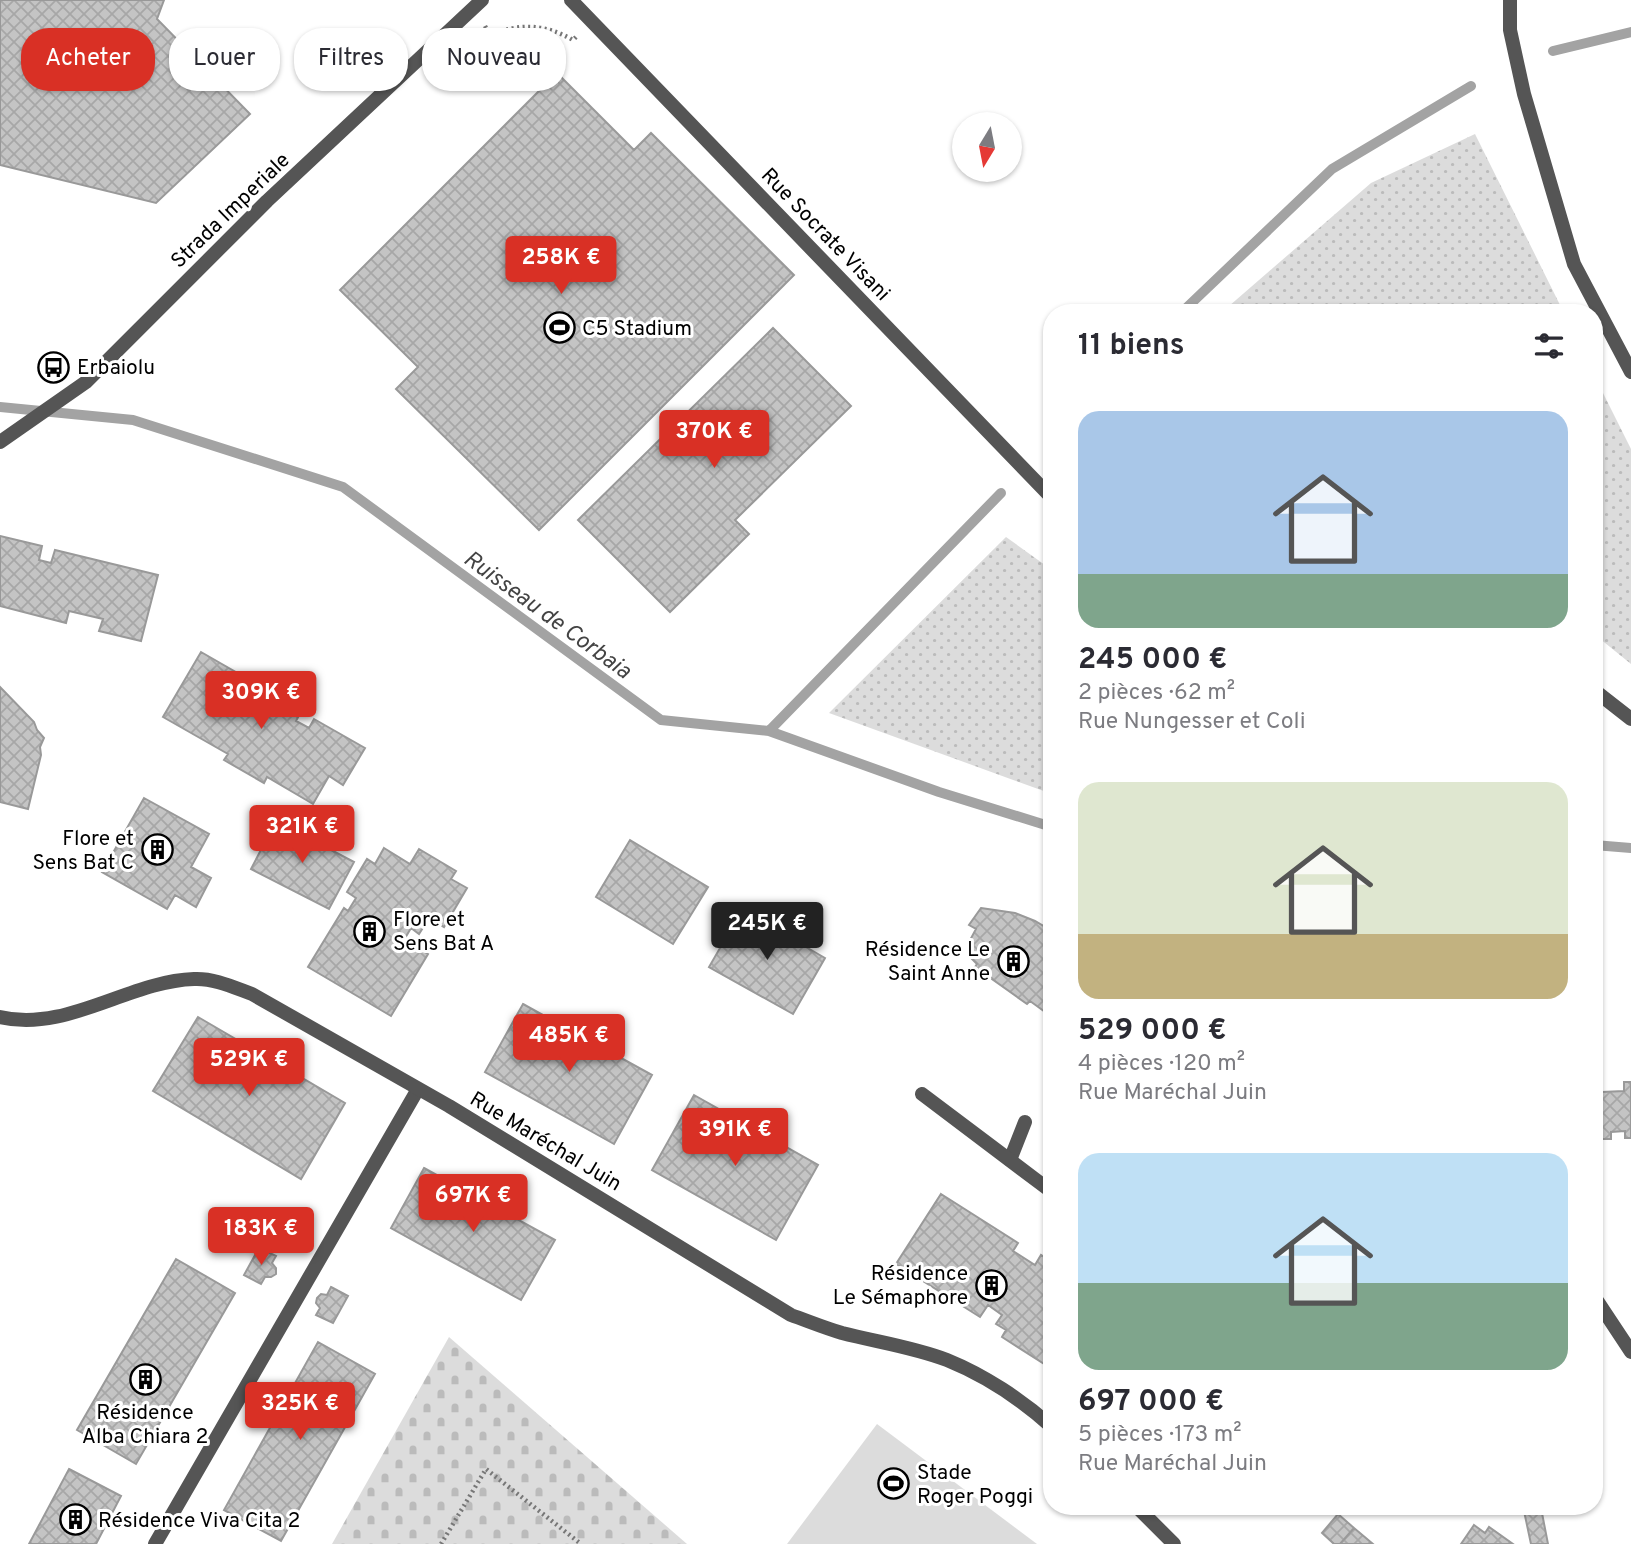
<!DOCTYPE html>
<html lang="fr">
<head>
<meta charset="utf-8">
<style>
  :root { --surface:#fff; --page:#f7f7f7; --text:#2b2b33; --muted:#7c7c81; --accent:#d93025 }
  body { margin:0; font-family:Overpass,sans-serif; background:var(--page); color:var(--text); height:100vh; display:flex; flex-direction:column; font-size:26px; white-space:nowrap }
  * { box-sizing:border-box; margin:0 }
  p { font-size:23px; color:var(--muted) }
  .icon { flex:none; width:38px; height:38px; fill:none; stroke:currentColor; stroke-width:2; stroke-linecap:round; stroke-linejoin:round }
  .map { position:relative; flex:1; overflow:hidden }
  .sheet { position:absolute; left:1043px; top:304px; width:560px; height:1211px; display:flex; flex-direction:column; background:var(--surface); border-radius:28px; box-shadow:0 2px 5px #0004 }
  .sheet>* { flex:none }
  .top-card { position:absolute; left:21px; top:28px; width:665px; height:63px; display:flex; gap:14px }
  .needle { width:46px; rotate:190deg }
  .fabs { position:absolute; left:952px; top:112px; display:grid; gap:14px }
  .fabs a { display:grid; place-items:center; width:70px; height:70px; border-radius:50%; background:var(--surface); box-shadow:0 2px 5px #0004; font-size:35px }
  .price { position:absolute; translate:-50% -60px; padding:0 16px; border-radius:7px; background:var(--accent); color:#fff; font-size:23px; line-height:46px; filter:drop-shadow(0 2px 4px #0008) }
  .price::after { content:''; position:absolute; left:50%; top:42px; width:21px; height:16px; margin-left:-10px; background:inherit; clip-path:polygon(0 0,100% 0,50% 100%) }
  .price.selected { background:#222; color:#fff }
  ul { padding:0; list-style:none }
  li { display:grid; align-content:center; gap:14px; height:371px; padding:0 35px }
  li span { display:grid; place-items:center; height:217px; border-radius:21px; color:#555 }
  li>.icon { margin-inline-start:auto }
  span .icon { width:126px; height:126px; fill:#fffc; stroke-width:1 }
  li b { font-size:30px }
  h2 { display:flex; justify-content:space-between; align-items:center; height:84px; padding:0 35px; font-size:30px }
  .pill { padding:0 24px; border-radius:28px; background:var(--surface); box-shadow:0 2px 5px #0004; font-size:24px; line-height:63px }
  .pill.selected { background:var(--accent); color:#fff }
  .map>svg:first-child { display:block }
  .grass { fill:url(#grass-dots) }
  .cemetery { fill:url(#cemetery-stones) }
  .pitch { fill:#dcdcdc }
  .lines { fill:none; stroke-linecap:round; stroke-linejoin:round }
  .stream { stroke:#a3a3a3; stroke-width:10 }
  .building { fill:url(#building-cross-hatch); stroke:#999; stroke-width:2 }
  .path { stroke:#777; stroke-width:4.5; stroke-dasharray:2 3.5; stroke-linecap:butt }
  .service { stroke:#555; stroke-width:14 }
  .pedestrian { stroke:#555; stroke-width:14 }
  .minor { stroke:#555; stroke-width:14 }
  .tertiary { stroke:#555; stroke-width:14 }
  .labels { text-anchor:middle; stroke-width:6; stroke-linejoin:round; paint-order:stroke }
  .street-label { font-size:21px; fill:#000; stroke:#fff }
  .poi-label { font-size:21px; fill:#000; stroke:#fff; text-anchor:start }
  .water-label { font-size:23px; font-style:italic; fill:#444; stroke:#fff }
</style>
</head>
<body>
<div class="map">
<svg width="1631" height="1544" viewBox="0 0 1631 1544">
  <defs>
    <pattern id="grass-dots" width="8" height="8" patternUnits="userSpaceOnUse" patternTransform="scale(1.75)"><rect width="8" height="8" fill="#dcdcdc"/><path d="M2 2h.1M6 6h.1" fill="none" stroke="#bbb" stroke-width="1.8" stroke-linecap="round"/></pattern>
    <pattern id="cemetery-stones" width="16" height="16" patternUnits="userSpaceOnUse" patternTransform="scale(1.75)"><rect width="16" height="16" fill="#dcdcdc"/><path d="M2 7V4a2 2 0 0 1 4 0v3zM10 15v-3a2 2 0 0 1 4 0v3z" fill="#bbb"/></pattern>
    <pattern id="building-cross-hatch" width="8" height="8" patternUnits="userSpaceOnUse" patternTransform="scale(1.75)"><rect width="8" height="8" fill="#c4c4c4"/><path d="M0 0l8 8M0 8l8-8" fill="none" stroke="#a7a7a7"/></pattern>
  </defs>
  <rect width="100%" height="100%" fill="#fff"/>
  <!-- grass -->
  <path class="grass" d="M 1475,134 L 1564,313 L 1221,313 L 1371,183 Z
    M 1594,375 L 1631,449 L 1631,664 L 1594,634 Z
    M 1006,537 L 1052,570 L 1052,794 L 829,713 Z"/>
  <!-- cemetery -->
  <path class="cemetery" d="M 449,1337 L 687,1544 L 332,1544 Z"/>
  <!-- pitch -->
  <path class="pitch" d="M 877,1424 L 1037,1544 L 787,1544 Z"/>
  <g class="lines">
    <!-- stream -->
    <path class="stream" d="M 1553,51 L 1631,32
      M 1181,313 L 1332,169 L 1471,86
      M 0,407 L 133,420 L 343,487 L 661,720 L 769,731 L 1001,493
      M 769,731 L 939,792 L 1052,827
      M 1594,845 L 1631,848"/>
  </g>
  <!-- building -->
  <path class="building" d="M 0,0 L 164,0 L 157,19 L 250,114 L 156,203 L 0,165 Z
    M 557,73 L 634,150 L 651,133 L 794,275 L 539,530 L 396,389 L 418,367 L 340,290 Z
    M 773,328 L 851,406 L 735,520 L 749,534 L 670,612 L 578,520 Z
    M 0,536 L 42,546 L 39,560 L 51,563 L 55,550 L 158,575 L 141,641 L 99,631 L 103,619 L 69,611 L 66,623 L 0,606 Z
    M 201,652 L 302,710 L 296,721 L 309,728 L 314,719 L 365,748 L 343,785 L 329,776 L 313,804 L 267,777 L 264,783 L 224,760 L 228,754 L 163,717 Z
    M 0,687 L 34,722 L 37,730 L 44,738 L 40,747 L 41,755 L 28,809 L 0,802 Z
    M 144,798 L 209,834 L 191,867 L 211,878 L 196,907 L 175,895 L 167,909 L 102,872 Z
    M 276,821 L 354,862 L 329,909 L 251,869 Z
    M 630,840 L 708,887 L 673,944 L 596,897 Z
    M 384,848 L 410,864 L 419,849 L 456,871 L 451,879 L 467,888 L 444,927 L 429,918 L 419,934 L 411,928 L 404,940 L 428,954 L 391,1016 L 308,967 L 344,908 L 348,911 L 356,898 L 347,892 L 367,859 L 375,864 Z
    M 981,908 L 1015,913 L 1035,921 L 1052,931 L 1052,1017 L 1030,1001 L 1027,1004 L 975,967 L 977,964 L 971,958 L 968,944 L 976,929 L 969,925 Z
    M 742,910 L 825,958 L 793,1014 L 709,967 Z
    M 523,1004 L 652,1075 L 614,1144 L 485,1072 Z
    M 198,1017 L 345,1103 L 301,1179 L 153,1091 Z
    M 1624,1082 L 1631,1082 L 1631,1138 L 1625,1138 L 1625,1131 L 1611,1132 L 1611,1139 L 1595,1139 L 1594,1099 L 1602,1092 L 1624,1091 Z
    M 694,1095 L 818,1165 L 776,1240 L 652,1170 Z
    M 424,1168 L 555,1240 L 521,1300 L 391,1228 Z
    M 941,1194 L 1018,1243 L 1013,1251 L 1035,1265 L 1041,1255 L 1052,1262 L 1052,1369 L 1002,1337 L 1006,1330 L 996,1324 L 1002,1315 L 988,1305 L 980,1317 L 896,1264 Z
    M 259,1248 L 276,1256 L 272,1263 L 276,1268 L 276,1274 L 271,1277 L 265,1277 L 261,1284 L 244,1275 Z
    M 176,1259 L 235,1293 L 136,1464 L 77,1430 Z
    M 331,1287 L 348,1296 L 333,1323 L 316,1315 L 320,1308 L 316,1303 L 317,1298 L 321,1294 L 327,1295 Z
    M 318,1342 L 375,1374 L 281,1541 L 224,1510 Z
    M 69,1469 L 121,1496 L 96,1544 L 29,1544 Z
    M 1541,1508 L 1548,1544 L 1531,1544 L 1524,1511 Z
    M 1338,1514 L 1354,1528 L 1340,1544 L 1334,1544 L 1322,1533 Z
    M 1474,1525 L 1485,1533 L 1489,1527 L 1513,1544 L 1461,1544 Z
    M 1354,1528 L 1373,1544 L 1340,1544 Z"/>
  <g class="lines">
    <!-- path -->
    <path class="path" d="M 485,26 L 490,35 C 520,23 545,24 573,40 L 577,36
      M 441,1544 L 486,1469 L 581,1544"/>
    <!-- service -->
    <path class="service" d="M 1010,1160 L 1025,1122"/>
    <!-- pedestrian -->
    <path class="pedestrian" d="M 155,1544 L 418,1089"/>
    <!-- minor -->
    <path class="minor" d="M 0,1017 C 66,1033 129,981 194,979 C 214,978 233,987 252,994 L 449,1106 L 791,1315 C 808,1321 825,1328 842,1333 C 877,1342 913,1347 947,1360 C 984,1375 1022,1400 1052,1427
      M 922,1094 L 1052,1192
      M 1594,1296 L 1631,1352
      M 1137,1507 L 1174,1544"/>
    <!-- tertiary -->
    <path class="tertiary" d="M 571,0 L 1052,498
      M 1510,0 L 1510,30 L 1524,94 L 1574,264 L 1631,372
      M 0,442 L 86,382 L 267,201 L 482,0
      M 1594,690 L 1631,719"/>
  </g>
  <!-- icons -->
  <defs>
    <symbol id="stadium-ring" viewBox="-11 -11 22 22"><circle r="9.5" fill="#fff" stroke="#000" stroke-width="1.5"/><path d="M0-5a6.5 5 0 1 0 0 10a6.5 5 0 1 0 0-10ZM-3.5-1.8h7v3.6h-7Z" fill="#000"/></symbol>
    <symbol id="bus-ring" viewBox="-11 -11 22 22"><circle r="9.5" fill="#fff" stroke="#000" stroke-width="1.5"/><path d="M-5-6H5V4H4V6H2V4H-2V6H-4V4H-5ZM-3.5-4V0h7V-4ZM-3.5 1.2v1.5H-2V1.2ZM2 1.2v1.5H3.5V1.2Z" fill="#000"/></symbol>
    <symbol id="building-ring" viewBox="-11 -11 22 22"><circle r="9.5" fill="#fff" stroke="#000" stroke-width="1.5"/><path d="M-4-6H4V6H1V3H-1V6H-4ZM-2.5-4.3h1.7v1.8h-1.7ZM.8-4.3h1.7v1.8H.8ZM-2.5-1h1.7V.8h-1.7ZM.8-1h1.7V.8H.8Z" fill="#000"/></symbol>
  </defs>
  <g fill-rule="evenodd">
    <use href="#stadium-ring" x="542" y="310" width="35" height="35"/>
    <use href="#bus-ring" x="36" y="350" width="35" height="35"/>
    <use href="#building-ring" x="140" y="832" width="35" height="35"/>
    <use href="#building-ring" x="352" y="914" width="35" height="35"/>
    <use href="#building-ring" x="996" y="944" width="35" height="35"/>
    <use href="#building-ring" x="974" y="1268" width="35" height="35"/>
    <use href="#building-ring" x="128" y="1362" width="35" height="35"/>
    <use href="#stadium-ring" x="876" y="1466" width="35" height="35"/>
    <use href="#building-ring" x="58" y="1502" width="35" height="35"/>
  </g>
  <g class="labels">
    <!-- street labels -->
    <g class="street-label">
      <text transform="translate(230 210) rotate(-44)" y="7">Strada Imperiale</text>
      <text transform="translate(826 234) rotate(46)" y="7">Rue Socrate Visani</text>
      <text transform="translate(546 1141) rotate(31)" y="7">Rue Maréchal Juin</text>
    </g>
    <!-- poi labels -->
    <g class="poi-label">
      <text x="582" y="335">C5 Stadium</text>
      <text x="77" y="374">Erbaiolu</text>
      <text x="134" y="845" text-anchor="end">Flore et<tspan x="134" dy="24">Sens Bat C</tspan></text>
      <text x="393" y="926">Flore et<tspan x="393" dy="24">Sens Bat A</tspan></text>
      <text x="990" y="956" text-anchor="end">Résidence Le<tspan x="990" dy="24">Saint Anne</tspan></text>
      <text x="968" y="1280" text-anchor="end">Résidence<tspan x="968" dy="24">Le Sémaphore</tspan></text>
      <text x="145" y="1419" text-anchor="middle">Résidence<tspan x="145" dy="24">Alba Chiara 2</tspan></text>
      <text x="917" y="1479">Stade<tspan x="917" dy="24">Roger Poggi</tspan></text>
      <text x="98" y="1527">Résidence Viva Cita 2</text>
    </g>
    <!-- water labels -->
    <g class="water-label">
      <text transform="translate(548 614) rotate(36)" y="8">Ruisseau de Corbaia</text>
    </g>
  </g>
</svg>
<div class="fabs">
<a><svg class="needle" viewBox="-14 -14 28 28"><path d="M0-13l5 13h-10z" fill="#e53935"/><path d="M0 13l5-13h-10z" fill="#7c7c81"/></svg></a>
</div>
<b class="price" style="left:561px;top:296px">258K €</b>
<b class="price" style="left:714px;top:470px">370K €</b>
<b class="price" style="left:261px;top:731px">309K €</b>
<b class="price" style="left:302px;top:865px">321K €</b>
<b class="price selected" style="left:767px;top:962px">245K €</b>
<b class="price" style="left:569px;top:1074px">485K €</b>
<b class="price" style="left:249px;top:1098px">529K €</b>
<b class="price" style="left:735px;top:1168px">391K €</b>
<b class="price" style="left:473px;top:1234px">697K €</b>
<b class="price" style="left:261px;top:1267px">183K €</b>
<b class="price" style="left:300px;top:1442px">325K €</b>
<div class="top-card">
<a class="pill selected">Acheter</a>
<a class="pill">Louer</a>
<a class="pill">Filtres</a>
<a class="pill">Nouveau</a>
</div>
<section class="sheet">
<h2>11 biens<svg class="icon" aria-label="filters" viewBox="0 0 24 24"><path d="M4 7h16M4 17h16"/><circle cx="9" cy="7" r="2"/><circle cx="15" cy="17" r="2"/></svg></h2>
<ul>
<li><span style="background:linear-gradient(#a9c7e8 75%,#7fa58c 0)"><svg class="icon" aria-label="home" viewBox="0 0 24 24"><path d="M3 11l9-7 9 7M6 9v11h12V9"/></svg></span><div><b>245 000 €</b><p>2 pièces · 62 m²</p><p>Rue Nungesser et Coli</p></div></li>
<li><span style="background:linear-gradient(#dfe7d0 70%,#c2b280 0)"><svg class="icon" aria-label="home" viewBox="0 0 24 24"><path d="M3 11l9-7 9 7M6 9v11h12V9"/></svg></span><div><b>529 000 €</b><p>4 pièces · 120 m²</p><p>Rue Maréchal Juin</p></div></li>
<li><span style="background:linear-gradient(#bfe0f5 60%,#7fa58c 0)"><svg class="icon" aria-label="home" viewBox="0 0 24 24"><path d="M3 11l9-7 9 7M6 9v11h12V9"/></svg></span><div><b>697 000 €</b><p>5 pièces · 173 m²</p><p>Rue Maréchal Juin</p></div></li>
</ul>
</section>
</div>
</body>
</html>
